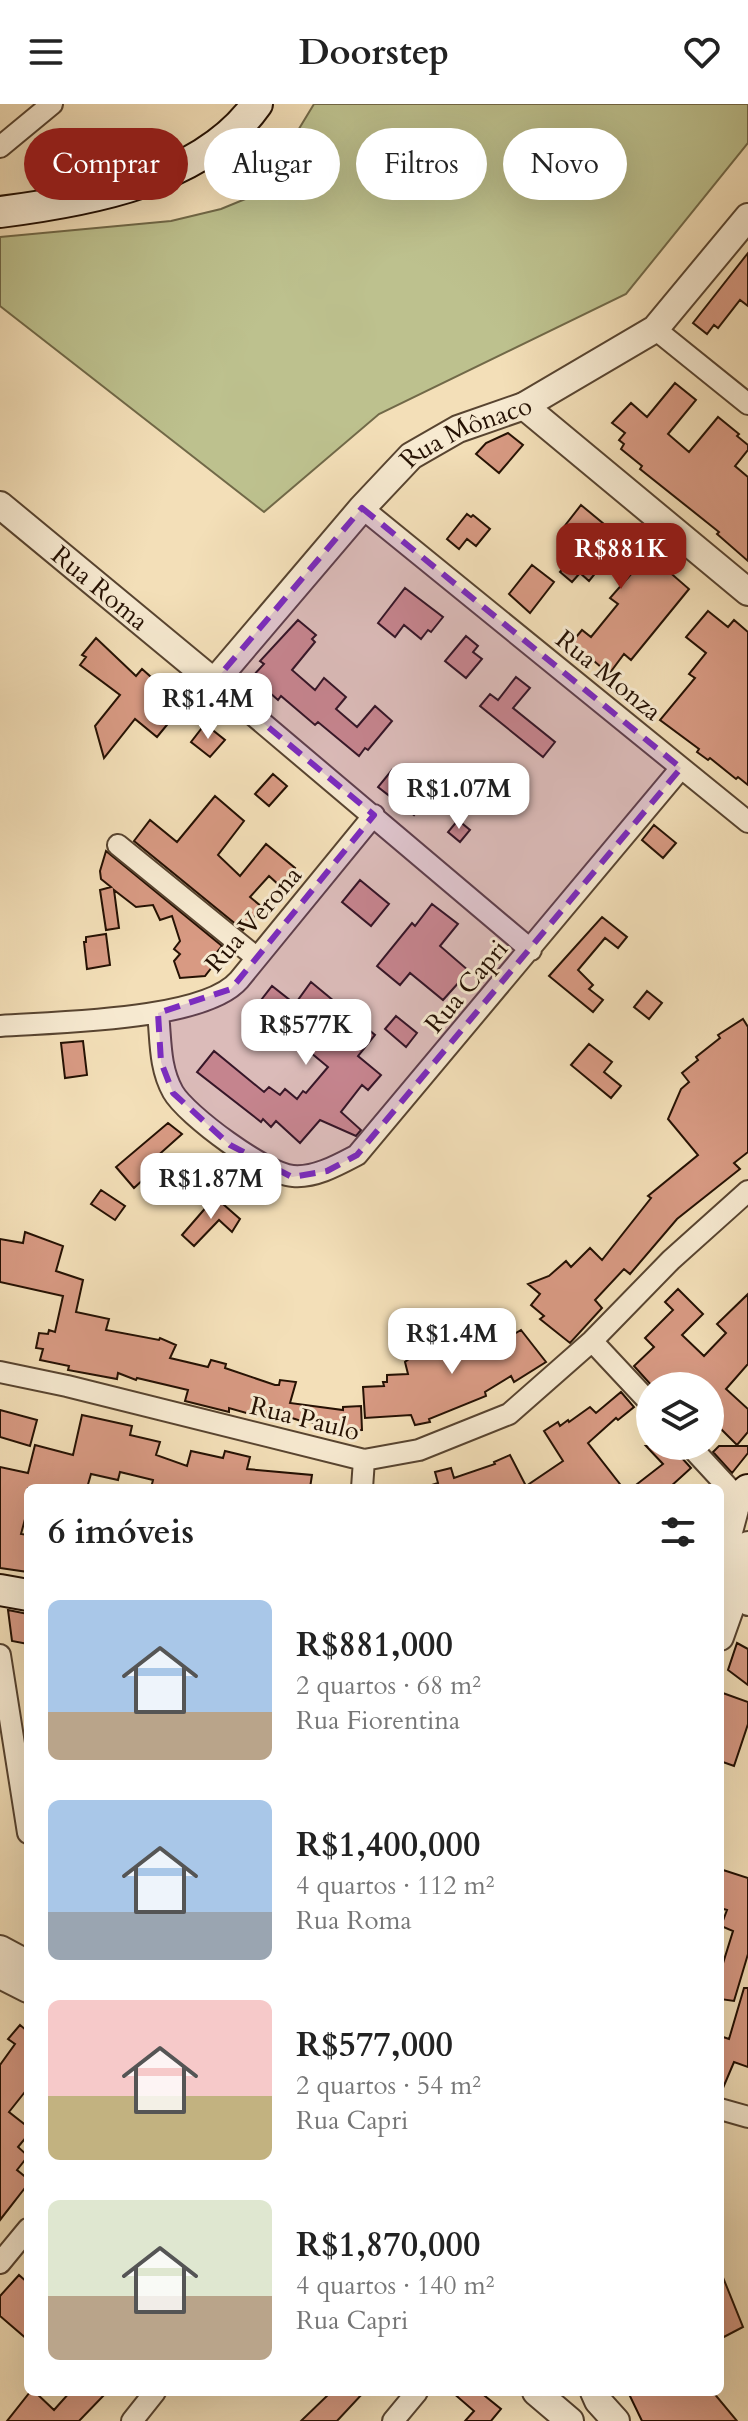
<!DOCTYPE html>
<html lang="pt">
<head>
<meta charset="utf-8">
<style>
  :root { --surface:#fff; --page:#f6f6f6; --text:#222; --muted:#767676; --accent:#8f2418 }
  body { margin:0; font-family:Cardo,serif; background:var(--page); color:var(--text); height:100vh; display:flex; flex-direction:column; font-size:30px; white-space:nowrap }
  * { box-sizing:border-box; margin:0 }
  p { font-size:26px; color:var(--muted) }
  .icon { flex:none; width:44px; height:44px; fill:none; stroke:currentColor; stroke-width:2; stroke-linecap:round; stroke-linejoin:round }
  .map { position:relative; flex:1; overflow:hidden }
  .side { position:absolute; left:24px; top:1380px; width:700px; height:912px; display:flex; flex-direction:column; background:var(--surface); border-radius:12px; box-shadow:0 8px 32px #0002 }
  .side>* { flex:none }
  .banner { position:absolute; left:24px; top:24px; width:700px; height:72px; display:flex; gap:16px }
  .tools { position:absolute; left:636px; top:1268px; display:grid; gap:16px }
  .tools a { display:grid; place-items:center; width:88px; height:88px; border-radius:50%; background:var(--surface); box-shadow:0 8px 32px #0002; font-size:40px }
  .price { position:absolute; translate:-50% -68px; padding:0 18px; border-radius:16px; background:#fff; color:#222; font-size:26px; line-height:52px; filter:drop-shadow(0 2px 4px #0008) }
  .price::after { content:''; position:absolute; left:50%; top:48px; width:24px; height:18px; margin-left:-12px; background:inherit; clip-path:polygon(0 0,100% 0,50% 100%) }
  .price.current { background:var(--accent); color:#fff }
  ul { padding:0; list-style:none }
  li { display:flex; align-items:center; gap:24px; height:200px; padding:0 24px }
  li span { display:grid; place-items:center; flex:none; width:224px; height:160px; border-radius:12px; color:#555 }
  li>.icon { margin-inline-start:auto }
  span .icon { width:96px; height:96px; fill:#fffc; stroke-width:1 }
  li b { font-size:34px }
  h2 { display:flex; justify-content:space-between; align-items:center; height:96px; padding:0 24px; font-size:34px }
  .pill { padding:0 28px; border-radius:36px; background:var(--surface); box-shadow:0 8px 32px #0002; font-size:28px; line-height:72px }
  .pill.current { background:var(--accent); color:#fff }
  header { display:flex; justify-content:space-between; align-items:center; height:104px; padding:0 24px; background:var(--surface); font-size:36px; font-weight:700 }
  .map>svg:first-child { display:block }
  .green { fill:#bdc18e; stroke:#716948; stroke-width:2 }
  .building { fill:#d89a83; stroke:#251103; stroke-width:2 }
  .lines { fill:none; stroke-linecap:round; stroke-linejoin:round }
  .minor-casing { stroke:#584430; stroke-width:24 }
  .tertiary-casing { stroke:#584430; stroke-width:30 }
  .secondary-casing { stroke:#251103; stroke-width:34 }
  .minor { stroke:#f7ead1; stroke-width:20 }
  .tertiary { stroke:#f7ead1; stroke-width:26 }
  .secondary { stroke:#f7ead1; stroke-width:30 }
  .marked { fill:#7b2cbf; fill-opacity:0.2; stroke:#7b2cbf; stroke-width:6; stroke-dasharray:16 10; stroke-linejoin:round }
  .labels { text-anchor:middle; stroke-width:6; stroke-linejoin:round; paint-order:stroke }
  .street-label { font-size:26px; fill:#251103; stroke:#f7ead1 }
</style>
</head>
<body>
<header><svg class="icon" aria-label="menu" viewBox="0 0 24 24"><path d="M4 6h16M4 12h16M4 18h16"/></svg>Doorstep<svg class="icon" aria-label="heart" viewBox="0 0 24 24"><path d="M12 20l-8-8c-3-5 5-10 8-4 3-6 11-1 8 4z"/></svg></header>
<div class="map">
<svg width="748" height="2317" viewBox="0 0 748 2317">
  <rect width="100%" height="100%" fill="#f3dfb8"/>
  <filter id="stains"><feTurbulence type="fractalNoise" baseFrequency=".0025" numOctaves="4"/><feColorMatrix values="0 0 0 0 .2 0 0 0 0 .09 0 0 0 0 .02 0 0 0 .5 -.17"/></filter>
  <radialGradient id="worn" r=".72"><stop offset=".6" stop-color="#630" stop-opacity="0"/><stop offset="1" stop-color="#630" stop-opacity=".3"/></radialGradient>
  <!-- green -->
  <path class="green" d="M 314,0 L 748,0 L 748,39 L 626,190 L 379,310 L 264,408 L 0,202 L 0,133 L 171,117 L 221,105 L 260,89 Z"/>
  <!-- building -->
  <path class="building" d="M 748,149 L 748,202 L 740,196 L 718,224 L 714,221 L 707,230 L 693,219 Z
    M 675,279 L 696,296 L 668,330 L 689,348 L 718,313 L 739,330 L 737,332 L 748,341 L 748,346 L 735,362 L 748,373 L 748,457 L 717,430 L 719,428 L 640,365 L 642,362 L 621,345 L 624,340 L 619,336 L 625,329 L 612,319 L 631,299 L 647,313 Z
    M 508,329 L 523,341 L 499,369 L 476,350 L 486,339 Z
    M 581,401 L 633,444 L 635,441 L 651,452 L 689,485 L 631,556 L 624,550 L 609,570 L 572,538 L 582,526 L 591,533 L 618,500 L 610,494 L 632,469 L 610,451 L 589,477 L 580,469 L 572,478 L 560,468 L 583,441 L 563,424 Z
    M 467,410 L 471,413 L 473,411 L 490,425 L 476,442 L 467,435 L 459,445 L 447,435 Z
    M 532,461 L 554,478 L 530,509 L 509,490 Z
    M 405,484 L 443,513 L 431,528 L 428,526 L 421,535 L 404,521 L 395,533 L 378,519 Z
    M 708,507 L 728,523 L 734,516 L 748,528 L 748,681 L 738,673 L 736,675 L 710,654 L 708,656 L 697,648 L 699,645 L 660,616 L 695,574 L 689,570 L 706,549 L 686,533 Z
    M 298,516 L 316,531 L 312,535 L 315,538 L 292,566 L 315,586 L 324,574 L 346,593 L 336,605 L 357,623 L 375,602 L 392,617 L 368,646 L 365,644 L 359,652 L 318,618 L 315,621 L 281,592 L 278,596 L 252,573 L 264,560 L 260,557 Z
    M 466,532 L 478,542 L 473,548 L 482,555 L 466,574 L 445,557 Z
    M 96,534 L 136,572 L 142,565 L 177,596 L 165,610 L 171,616 L 157,633 L 135,615 L 104,654 L 95,622 L 120,591 L 80,561 L 86,553 L 82,551 Z
    M 516,573 L 530,584 L 513,604 L 555,638 L 543,653 L 480,602 L 490,590 L 498,596 Z
    M 205,620 L 225,636 L 210,653 L 191,638 Z
    M 392,666 L 413,683 L 415,680 L 430,692 L 414,711 L 378,683 Z
    M 273,670 L 287,682 L 269,702 L 255,690 Z
    M 215,692 L 244,717 L 218,751 L 240,772 L 266,740 L 295,764 L 280,782 L 269,772 L 250,793 L 262,803 L 243,826 L 134,737 L 150,716 L 177,738 Z
    M 458,716 L 470,726 L 460,738 L 448,728 Z
    M 654,721 L 676,739 L 663,754 L 642,736 Z
    M 106,747 L 222,842 L 209,858 L 212,863 L 205,872 L 180,874 L 174,857 L 180,850 L 174,845 L 180,837 L 172,812 L 160,816 L 153,801 L 136,803 L 114,786 L 119,824 L 106,826 L 100,786 L 111,783 L 101,775 L 100,767 Z
    M 360,776 L 389,800 L 371,822 L 342,798 Z
    M 432,800 L 458,820 L 440,842 L 469,867 L 443,896 L 410,869 L 400,881 L 377,862 L 412,819 L 415,822 Z
    M 602,813 L 627,833 L 618,844 L 605,834 L 578,866 L 593,881 L 589,885 L 603,896 L 593,908 L 549,872 Z
    M 106,830 L 110,861 L 87,865 L 84,838 L 86,838 L 86,833 Z
    M 311,878 L 375,931 L 358,952 L 381,971 L 368,986 L 362,981 L 341,1008 L 361,1026 L 356,1032 L 320,1016 L 300,1039 L 276,1017 L 271,1023 L 263,1015 L 261,1018 L 197,968 L 214,947 L 264,988 L 269,983 L 280,991 L 285,985 L 297,995 L 303,987 L 306,989 L 328,963 L 310,948 L 317,939 L 290,916 L 286,921 L 282,917 L 280,918 L 258,900 L 272,882 L 295,900 Z
    M 647,887 L 662,899 L 649,915 L 634,903 Z
    M 396,912 L 417,929 L 406,943 L 385,925 Z
    M 743,915 L 748,923 L 748,1048 L 734,1059 L 740,1065 L 677,1115 L 630,1170 L 624,1165 L 595,1196 L 602,1204 L 570,1239 L 540,1215 L 544,1212 L 531,1201 L 540,1190 L 528,1180 L 549,1172 L 566,1157 L 571,1163 L 590,1144 L 602,1156 L 651,1094 L 648,1092 L 698,1051 L 668,1015 L 681,985 L 689,978 L 682,969 L 698,956 L 696,953 L 720,934 L 718,931 Z
    M 83,937 L 87,971 L 65,974 L 61,939 Z
    M 589,940 L 612,958 L 604,968 L 621,982 L 611,994 L 571,961 Z
    M 168,1019 L 182,1030 L 154,1055 L 159,1061 L 134,1084 L 116,1063 Z
    M 101,1086 L 125,1102 L 115,1116 L 91,1100 Z
    M 215,1093 L 240,1115 L 232,1128 L 219,1116 L 194,1142 L 182,1131 Z
    M 25,1128 L 63,1142 L 56,1167 L 83,1176 L 76,1208 L 109,1215 L 106,1226 L 159,1236 L 160,1234 L 176,1241 L 170,1254 L 208,1263 L 211,1256 L 226,1260 L 225,1264 L 275,1281 L 279,1281 L 280,1276 L 296,1278 L 290,1299 L 343,1306 L 343,1303 L 361,1302 L 362,1326 L 344,1327 L 344,1323 L 301,1317 L 268,1306 L 267,1311 L 251,1306 L 250,1310 L 229,1304 L 229,1308 L 185,1297 L 188,1286 L 137,1274 L 136,1276 L 118,1269 L 117,1275 L 68,1266 L 69,1262 L 40,1256 L 43,1245 L 36,1244 L 39,1229 L 48,1230 L 49,1226 L 55,1228 L 63,1192 L 0,1178 L 0,1135 L 23,1139 Z
    M 678,1185 L 703,1210 L 682,1231 L 704,1252 L 726,1229 L 717,1220 L 748,1190 L 748,1260 L 726,1285 L 748,1305 L 748,1328 L 737,1341 L 710,1314 L 710,1282 L 652,1282 L 634,1262 L 654,1243 L 645,1234 L 673,1206 L 665,1198 Z
    M 521,1226 L 546,1258 L 514,1278 L 511,1272 L 485,1288 L 486,1292 L 429,1315 L 430,1318 L 415,1321 L 411,1311 L 365,1314 L 363,1283 L 384,1282 L 383,1278 L 387,1278 L 387,1271 L 408,1270 L 405,1258 L 439,1232 L 443,1241 L 465,1232 L 468,1238 L 485,1227 L 489,1234 L 499,1228 L 504,1236 Z
    M 621,1288 L 634,1303 L 618,1316 L 616,1314 L 588,1339 L 623,1384 L 433,1384 L 432,1381 L 438,1379 L 435,1368 L 451,1364 L 454,1374 L 495,1360 L 494,1358 L 510,1351 L 526,1382 L 563,1357 L 544,1327 L 558,1318 L 560,1322 L 568,1316 L 569,1318 L 590,1303 L 596,1309 Z
    M 0,1306 L 37,1316 L 30,1342 L 0,1333 Z
    M 82,1311 L 132,1322 L 130,1331 L 160,1338 L 156,1351 L 187,1362 L 191,1347 L 223,1354 L 225,1347 L 250,1353 L 247,1365 L 312,1371 L 310,1384 L 151,1384 L 153,1376 L 120,1368 L 118,1376 L 91,1370 L 87,1384 L 28,1384 L 28,1404 L 21,1430 L 28,1431 L 28,1468 L 0,1464 L 0,1363 L 28,1369 L 35,1341 L 73,1351 Z
    M 646,1342 L 671,1342 L 691,1364 L 669,1384 L 632,1384 L 663,1360 Z
    M 719,1342 L 748,1342 L 748,1349 L 732,1369 L 713,1348 Z
    M 8,1506 L 28,1510 L 28,1540 L 12,1537 Z
    M 737,1539 L 748,1545 L 748,1581 L 728,1566 Z
    M 720,1588 L 748,1598 L 748,1620 L 734,1662 L 720,1657 Z
    M 720,1765 L 748,1774 L 748,1850 L 734,1897 L 720,1895 L 720,1869 L 733,1827 L 721,1822 L 727,1806 L 720,1804 Z
    M 744,1884 L 748,1884 L 748,1963 L 734,1958 L 720,1991 L 720,1932 L 729,1935 Z
    M 20,1921 L 26,1926 L 28,1923 L 28,1984 L 9,2008 L 28,2023 L 28,2031 L 18,2043 L 28,2052 L 17,2066 L 28,2075 L 28,2080 L 0,2116 L 0,1961 L 15,1940 L 8,1935 Z
    M 720,2166 L 743,2223 L 720,2235 Z
    M 19,2171 L 28,2179 L 28,2236 L 0,2212 L 0,2192 Z
    M 30,2288 L 35,2288 L 54,2306 L 70,2288 L 107,2288 L 79,2317 L 7,2317 Z
    M 331,2288 L 364,2288 L 337,2317 L 301,2317 Z
    M 452,2288 L 480,2288 L 501,2305 L 491,2317 L 465,2317 L 474,2307 Z
    M 628,2288 L 713,2288 L 737,2317 L 642,2317 Z"/>
  <g class="lines">
    <defs>
      <path id="minor" d="M 0,43 L 52,0
        M 655,225 L 748,300
        M 362,404 L 748,718
        M 214,578 L 531,846
        M 118,741 L 257,854
        M 158,909 C 161,936 159,963 173,988 C 186,1011 266,1070 293,1072 C 315,1074 338,1061 357,1051 L 681,664
        M 0,922 C 55,918 204,917 239,876 L 374,711
        M 592,1237 L 650,1299
        M 0,1268 L 67,1282 L 364,1356 L 419,1346 L 509,1310 L 592,1237 L 671,1156 L 748,1087
        M 690,1342 L 738,1394
        M 362,1384 L 364,1356
        M 720,1474 L 748,1501
        M 0,1551 L 28,1729
        M 720,2005 L 748,2013
        M 0,2159 L 28,2125
        M 132,2317 L 155,2288
        M 393,2317 L 417,2288"/>
      <g id="tertiary">
        <path d="M 524,302 L 748,488"/>
        <path id="s1" d="M 0,401 L 214,578 L 362,404 L 411,352 L 458,325 L 524,302 L 655,225 L 748,113"/>
        <path d="M 720,1461 L 738,1394"/>
        <path d="M 720,1533 L 736,1488 L 748,1441"/>
        <path d="M 0,1845 L 28,1860"/>
        <path d="M 0,1871 L 28,1885"/>
        <path d="M 536,2288 L 570,2317"/>
        <path d="M 594,2288 L 598,2297 L 616,2317"/>
      </g>
      <path id="secondary" d="M 0,108 C 87,97 203,77 257,0
        M 720,1410 L 748,1386
        M 0,1486 L 28,1491"/>
    </defs>
    <!-- minor casing -->
    <use href="#minor" class="minor-casing"/>
    <!-- tertiary casing -->
    <use href="#tertiary" class="tertiary-casing"/>
    <!-- secondary casing -->
    <use href="#secondary" class="secondary-casing"/>
    <!-- minor -->
    <use href="#minor" class="minor"/>
    <!-- tertiary -->
    <use href="#tertiary" class="tertiary"/>
    <!-- secondary -->
    <use href="#secondary" class="secondary"/>
  </g>
  <!-- marked area -->
  <path class="marked" d="M 362,404 L 681,664 L 357,1051 L 327,1067 L 292,1073 L 230,1041 L 173,989 L 161,958 L 158,909 L 231,885 L 374,711 L 214,578 Z"/>
  <g class="labels">
    <!-- street labels -->
    <g class="street-label">
      <text dy="9" stroke="none"><textPath href="#s1" startOffset="638">Rua Mônaco</textPath></text>
      <text dy="9" stroke="none"><textPath href="#s1" startOffset="130">Rua Roma</textPath></text>
      <text transform="translate(609 571) rotate(39)" y="9">Rua Monza</text>
      <text transform="translate(253 815) rotate(-49)" y="9">Rua Verona</text>
      <text transform="translate(466 882) rotate(-50)" y="9">Rua Capri</text>
      <text transform="translate(305 1314) rotate(14)" y="9">Rua Paulo</text>
    </g>
  </g>
  <rect width="100%" height="100%" filter="url(#stains)"/>
  <rect width="100%" height="100%" fill="url(#worn)"/>
</svg>
<div class="tools">
<a><svg class="icon" aria-label="layers" viewBox="0 0 24 24"><path d="M12 4l9 5-9 5-9-5zM3 14l9 5 9-5"/></svg></a>
</div>
<b class="price current" style="left:621px;top:487px">R$881K</b>
<b class="price" style="left:208px;top:637px">R$1.4M</b>
<b class="price" style="left:459px;top:727px">R$1.07M</b>
<b class="price" style="left:306px;top:963px">R$577K</b>
<b class="price" style="left:211px;top:1117px">R$1.87M</b>
<b class="price" style="left:452px;top:1272px">R$1.4M</b>
<div class="banner">
<a class="pill current">Comprar</a>
<a class="pill">Alugar</a>
<a class="pill">Filtros</a>
<a class="pill">Novo</a>
</div>
<section class="side">
<h2>6 imóveis<svg class="icon" aria-label="filters" viewBox="0 0 24 24"><path d="M4 7h16M4 17h16"/><circle cx="9" cy="7" r="2"/><circle cx="15" cy="17" r="2"/></svg></h2>
<ul>
<li><span style="background:linear-gradient(#a9c7e8 70%,#b9a48a 0)"><svg class="icon" aria-label="home" viewBox="0 0 24 24"><path d="M3 11l9-7 9 7M6 9v11h12V9"/></svg></span><div><b>R$881,000</b><p>2 quartos · 68 m²</p><p>Rua Fiorentina</p></div></li>
<li><span style="background:linear-gradient(#a9c7e8 70%,#9aa5b1 0)"><svg class="icon" aria-label="home" viewBox="0 0 24 24"><path d="M3 11l9-7 9 7M6 9v11h12V9"/></svg></span><div><b>R$1,400,000</b><p>4 quartos · 112 m²</p><p>Rua Roma</p></div></li>
<li><span style="background:linear-gradient(#f6c9c9 60%,#c2b280 0)"><svg class="icon" aria-label="home" viewBox="0 0 24 24"><path d="M3 11l9-7 9 7M6 9v11h12V9"/></svg></span><div><b>R$577,000</b><p>2 quartos · 54 m²</p><p>Rua Capri</p></div></li>
<li><span style="background:linear-gradient(#dfe7d0 60%,#b9a48a 0)"><svg class="icon" aria-label="home" viewBox="0 0 24 24"><path d="M3 11l9-7 9 7M6 9v11h12V9"/></svg></span><div><b>R$1,870,000</b><p>4 quartos · 140 m²</p><p>Rua Capri</p></div></li>
</ul>
</section>
</div>
</body>
</html>
